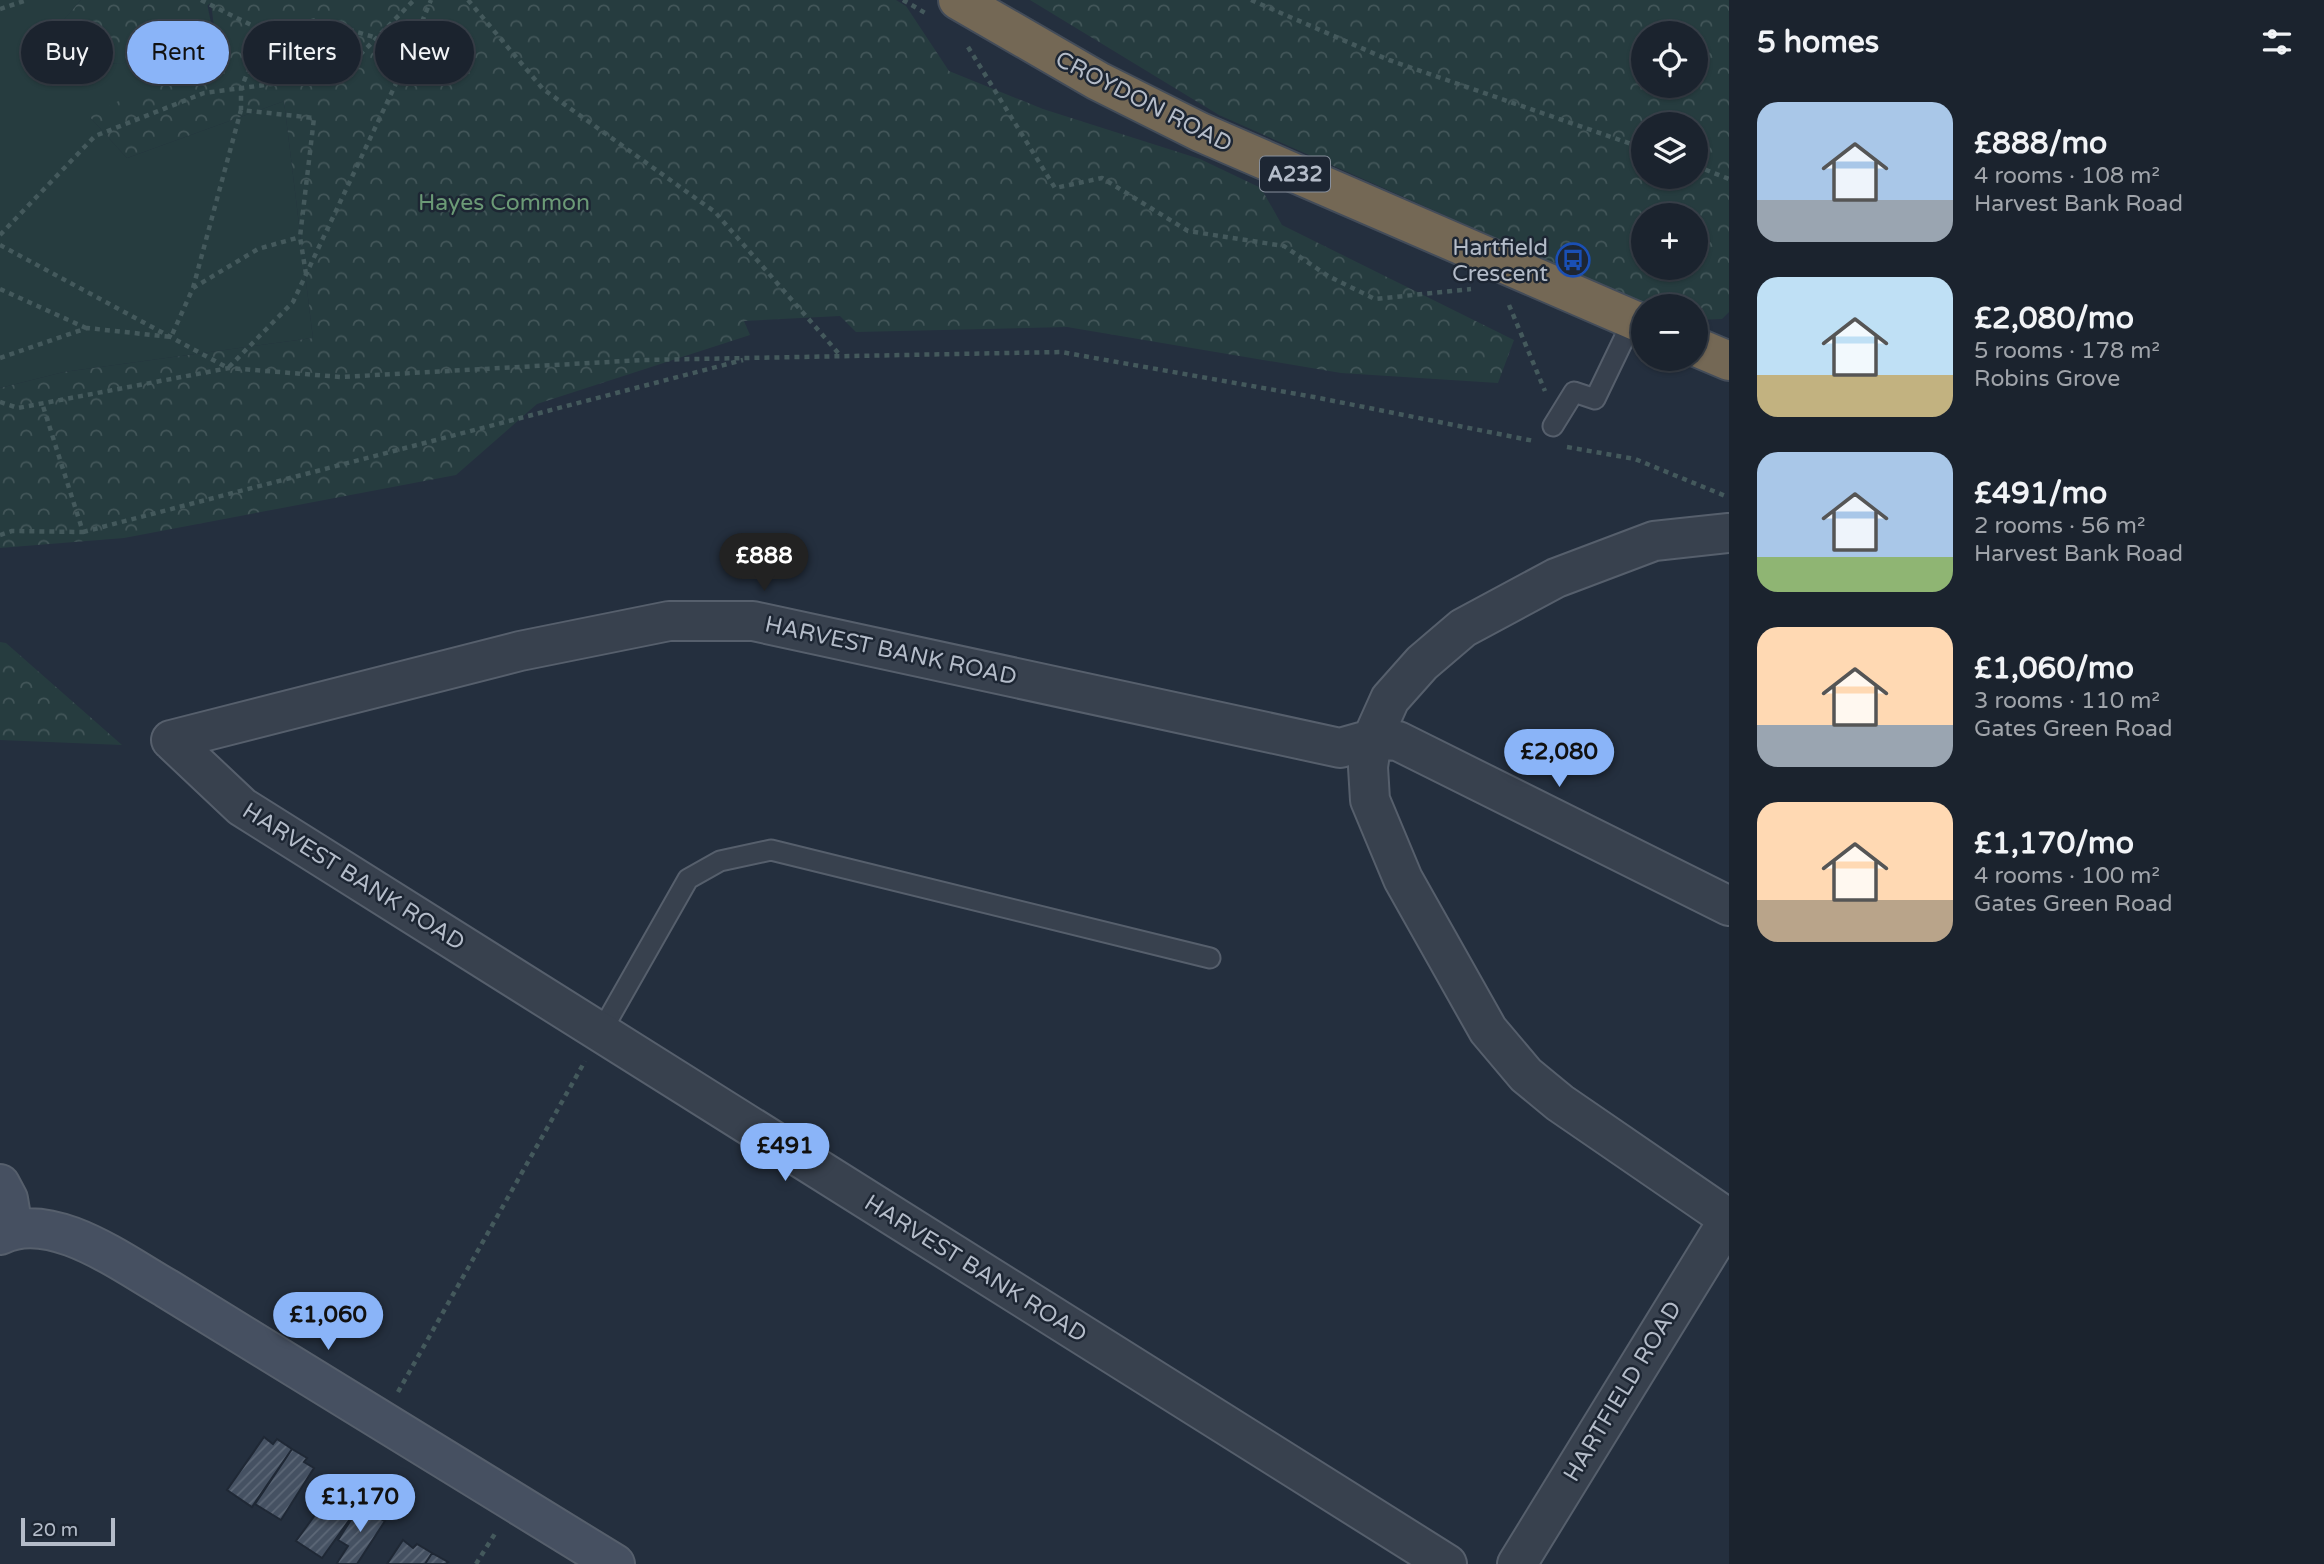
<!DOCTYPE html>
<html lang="en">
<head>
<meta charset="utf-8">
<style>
  :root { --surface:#1b232e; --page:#242b36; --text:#f1f3f6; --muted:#a0a4aa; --line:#39404a; --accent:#8ab4f8 }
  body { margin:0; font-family:"Varela Round",sans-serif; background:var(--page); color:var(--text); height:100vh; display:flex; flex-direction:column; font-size:26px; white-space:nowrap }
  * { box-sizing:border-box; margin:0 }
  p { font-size:23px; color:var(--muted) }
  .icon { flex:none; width:38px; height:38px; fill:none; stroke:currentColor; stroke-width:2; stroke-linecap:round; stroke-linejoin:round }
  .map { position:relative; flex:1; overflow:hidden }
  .sheet { display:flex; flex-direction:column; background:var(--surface); width:595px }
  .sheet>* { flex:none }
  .hud { position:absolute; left:21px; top:21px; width:665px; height:63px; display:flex; gap:14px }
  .controls { position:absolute; left:1631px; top:21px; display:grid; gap:14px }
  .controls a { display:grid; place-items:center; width:77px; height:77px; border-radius:50%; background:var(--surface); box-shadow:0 2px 5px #0004,0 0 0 2px var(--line); font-size:35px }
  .scale { position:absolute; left:21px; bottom:18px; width:94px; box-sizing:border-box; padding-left:7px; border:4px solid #b4bcc9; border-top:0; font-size:19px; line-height:24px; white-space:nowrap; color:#b4bcc9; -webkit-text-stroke:5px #1d2633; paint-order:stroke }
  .price { position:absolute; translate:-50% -60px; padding:0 16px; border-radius:24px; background:var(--accent); color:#111; font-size:23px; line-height:46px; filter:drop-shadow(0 2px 4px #0008) }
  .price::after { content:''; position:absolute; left:50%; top:42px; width:21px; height:16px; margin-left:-10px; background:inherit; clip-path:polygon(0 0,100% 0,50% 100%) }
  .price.current { background:#222; color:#fff }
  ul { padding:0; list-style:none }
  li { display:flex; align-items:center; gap:21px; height:175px; padding:0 28px }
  li span { display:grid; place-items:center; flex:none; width:196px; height:140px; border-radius:21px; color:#555 }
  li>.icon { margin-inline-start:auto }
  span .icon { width:84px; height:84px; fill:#fffc; stroke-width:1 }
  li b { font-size:30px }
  h2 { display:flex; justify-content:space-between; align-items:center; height:84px; padding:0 28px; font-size:30px }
  .chip { padding:0 24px; border-radius:32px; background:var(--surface); box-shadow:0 2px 5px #0004,0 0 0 2px var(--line); font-size:24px; line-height:63px }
  .chip.current { background:var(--accent); color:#111 }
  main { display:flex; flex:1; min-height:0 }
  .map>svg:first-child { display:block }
  .green { fill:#263c3f }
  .forest { fill:url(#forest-crowns); fill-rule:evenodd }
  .building { fill:url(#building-hatch); stroke:#1f2835; stroke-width:2 }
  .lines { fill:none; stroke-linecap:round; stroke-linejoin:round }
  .lane-casing { stroke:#565f6c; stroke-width:23 }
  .street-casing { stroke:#565f6c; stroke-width:42 }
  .secondary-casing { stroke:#565f6c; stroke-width:42 }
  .highway-casing { stroke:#434c59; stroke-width:42 }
  .path { stroke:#44595c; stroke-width:4.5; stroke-dasharray:5 5; stroke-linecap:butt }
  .lane { stroke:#38414e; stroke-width:19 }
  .street { stroke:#38414e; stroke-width:38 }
  .secondary { stroke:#465061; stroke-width:38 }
  .highway { stroke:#746855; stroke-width:38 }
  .labels { text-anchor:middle; stroke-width:5; stroke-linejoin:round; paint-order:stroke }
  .shield { fill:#1d2633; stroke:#878f9c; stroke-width:2 }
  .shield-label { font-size:21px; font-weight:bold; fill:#b4bcc9 }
  .street-label { font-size:23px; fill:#b4bcc9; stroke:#1d2633 }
  .park-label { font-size:23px; fill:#6b9a76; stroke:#1d2633 }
  .poi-label { font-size:23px; fill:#b4bcc9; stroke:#1d2633; text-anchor:end }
</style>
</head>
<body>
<main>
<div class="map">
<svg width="1729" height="1564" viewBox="0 0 1729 1564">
  <defs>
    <pattern id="forest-crowns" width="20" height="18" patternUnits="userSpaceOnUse" patternTransform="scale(1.75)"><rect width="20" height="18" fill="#263c3f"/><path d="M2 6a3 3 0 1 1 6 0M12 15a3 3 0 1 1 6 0" fill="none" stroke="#435659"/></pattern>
    <pattern id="building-hatch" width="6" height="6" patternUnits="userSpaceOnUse" patternTransform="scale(1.75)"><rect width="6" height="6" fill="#455162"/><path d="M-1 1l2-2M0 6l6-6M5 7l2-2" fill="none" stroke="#5d6877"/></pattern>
  </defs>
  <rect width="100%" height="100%" fill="#242f3e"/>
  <!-- green -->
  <path class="green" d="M 0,0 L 81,0 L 31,59 L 122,64 L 207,3 L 217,51 L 90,117 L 127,158 L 284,101 L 313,338 L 64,372 L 0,388 Z"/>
  <!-- forest -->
  <path class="forest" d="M 81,0 L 896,0 L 906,6 L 949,71 L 1043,109 L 1200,159 L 1261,188 L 1282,225 L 1514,340 L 1498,383 L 1341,373 L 1067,327 L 856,332 L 840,316 L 744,321 L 750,335 L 537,404 L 456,475 L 124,538 L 0,548 L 0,388 L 64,372 L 313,338 L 284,101 L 127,158 L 89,116 L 217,51 L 211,3 L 122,64 L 30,59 Z
    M 1030,0 L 1729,0 L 1729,312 L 1722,319 L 1696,320 L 1696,306 L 1649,306 L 1219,115 ZM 1643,33 L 1696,33 L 1696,86 L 1643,86 ZM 1643,124 L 1696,124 L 1696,177 L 1643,177 ZM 1643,215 L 1696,215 L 1696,268 L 1643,268 Z
    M 0,642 L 6,643 L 122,745 L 0,740 Z"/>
  <!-- building -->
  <path class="building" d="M 264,1437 L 273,1444 L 277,1439 L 292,1449 L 252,1507 L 227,1490 Z
    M 292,1449 L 307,1458 L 304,1462 L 314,1468 L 281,1520 L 255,1504 Z
    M 334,1489 L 363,1501 L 322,1558 L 296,1541 Z
    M 363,1501 L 378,1510 L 374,1515 L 385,1521 L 357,1564 L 339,1564 L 337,1563 L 348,1546 L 338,1540 Z
    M 403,1540 L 413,1548 L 417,1544 L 432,1553 L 425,1564 L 387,1564 Z
    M 432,1553 L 448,1562 L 446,1564 L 425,1564 Z"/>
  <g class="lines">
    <defs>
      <path id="lane" d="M 1553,426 L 1574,392 L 1595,399 L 1633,320
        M 601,1032 L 688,879 L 720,861 L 771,850 L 1210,958"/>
      <path id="street" d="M 1729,533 L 1654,541 L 1556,578 L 1463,628 L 1422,663 L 1390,699 L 1372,739 L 1368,767 L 1370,800 L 1403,879 L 1488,1030 L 1526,1075 L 1560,1103 L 1729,1219
        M 171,740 L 520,651 L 669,621 L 753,621 L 1340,748 L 1372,739 L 1398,741 L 1729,906
        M 171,740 L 242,807 L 1447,1564
        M 1517,1564 L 1729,1219"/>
      <path id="secondary" d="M 0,1184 L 8,1199 L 13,1228
        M 0,1235 C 51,1209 122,1263 166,1288 L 615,1564"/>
      <path id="highway" d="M 958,0 L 1098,81 L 1200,132 L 1643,324
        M 1696,347 L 1729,361"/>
    </defs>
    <!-- lane casing -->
    <use href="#lane" class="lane-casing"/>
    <!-- street casing -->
    <use href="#street" class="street-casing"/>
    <!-- secondary casing -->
    <use href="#secondary" class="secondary-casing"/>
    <!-- highway casing -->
    <use href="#highway" class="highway-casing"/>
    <!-- path -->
    <path class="path" d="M 201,0 L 265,32
      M 468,0 L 543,89 L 715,212 L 840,355
      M 903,0 L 927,14
      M 1251,0 L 1389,60 L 1643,148
      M 0,9 L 27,0
      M 968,47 L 1055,188 L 1102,178 L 1188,231 L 1284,246 L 1328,276 L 1375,299 L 1471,289
      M 1696,166 L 1729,179
      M 0,235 L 95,136 L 204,93 L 340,75 L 414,0
      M 0,245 L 228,368
      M 306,274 L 300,237 L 314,118 L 241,110 L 241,88 L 265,32 L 316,20 L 377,38
      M 193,288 L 241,110
      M 0,289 L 86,328
      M 1509,305 L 1545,391
      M 0,358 L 87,328 L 171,337 L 193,288 L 258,249 L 300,237
      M 229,367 L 293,302 L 400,75 L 431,0
      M 0,402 L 18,408 L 229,368 L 341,377 L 643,360 L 1061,352 L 1314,397 L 1534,441
      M 1567,447 L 1635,459 L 1728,497
      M 83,532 L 743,360
      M 0,535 L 12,531 L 83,532 L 42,403
      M 398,1392 L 585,1061
      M 476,1564 L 496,1532"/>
    <!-- lane -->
    <use href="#lane" class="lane"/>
    <!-- street -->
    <use href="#street" class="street"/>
    <!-- secondary -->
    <use href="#secondary" class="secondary"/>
    <!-- highway -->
    <use href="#highway" class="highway"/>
  </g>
  <!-- icons -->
  <defs>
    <symbol id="bus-ring" viewBox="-11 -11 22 22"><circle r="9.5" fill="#1d2633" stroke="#1a4fb4" stroke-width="1.5"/><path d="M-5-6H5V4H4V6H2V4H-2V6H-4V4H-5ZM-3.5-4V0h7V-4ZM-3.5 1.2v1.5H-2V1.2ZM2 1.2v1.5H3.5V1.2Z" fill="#1a4fb4"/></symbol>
  </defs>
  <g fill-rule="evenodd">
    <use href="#bus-ring" x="1554" y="241" width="38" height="38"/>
  </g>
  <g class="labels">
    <!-- shield labels -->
    <rect class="shield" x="1260" y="156.5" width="70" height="35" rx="5"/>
    <g class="shield-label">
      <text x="1295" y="181">A232</text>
    </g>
    <!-- street labels -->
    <g class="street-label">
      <text transform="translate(1144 101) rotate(27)" y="8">CROYDON ROAD</text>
      <text transform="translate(891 650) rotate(12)" y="8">HARVEST BANK ROAD</text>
      <text transform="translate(354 876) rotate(32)" y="8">HARVEST BANK ROAD</text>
      <text transform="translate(976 1268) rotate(32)" y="8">HARVEST BANK ROAD</text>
      <text transform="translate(1622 1391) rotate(-59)" y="8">HARTFIELD ROAD</text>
    </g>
    <!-- park labels -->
    <g class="park-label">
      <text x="504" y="210">Hayes Common</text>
    </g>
    <!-- poi labels -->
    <g class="poi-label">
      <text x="1548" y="255">Hartfield<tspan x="1548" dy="26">Crescent</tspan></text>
    </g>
  </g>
</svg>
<div class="controls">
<a><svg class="icon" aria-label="locate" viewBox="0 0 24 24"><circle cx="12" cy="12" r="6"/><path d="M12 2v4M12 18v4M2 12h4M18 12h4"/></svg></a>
<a><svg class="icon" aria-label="layers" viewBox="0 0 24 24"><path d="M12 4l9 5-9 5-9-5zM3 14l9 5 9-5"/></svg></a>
<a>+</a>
<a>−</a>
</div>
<div class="scale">20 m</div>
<b class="price current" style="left:764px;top:593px">£888</b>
<b class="price" style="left:1559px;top:789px">£2,080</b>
<b class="price" style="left:785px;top:1183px">£491</b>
<b class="price" style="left:328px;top:1352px">£1,060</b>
<b class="price" style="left:360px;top:1534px">£1,170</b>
<div class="hud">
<a class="chip">Buy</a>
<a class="chip current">Rent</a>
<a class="chip">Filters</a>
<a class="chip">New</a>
</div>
</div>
<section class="sheet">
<h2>5 homes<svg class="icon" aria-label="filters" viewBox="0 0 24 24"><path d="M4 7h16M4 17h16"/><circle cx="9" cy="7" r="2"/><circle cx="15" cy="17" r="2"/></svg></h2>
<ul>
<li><span style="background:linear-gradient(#a9c7e8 70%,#9aa5b1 0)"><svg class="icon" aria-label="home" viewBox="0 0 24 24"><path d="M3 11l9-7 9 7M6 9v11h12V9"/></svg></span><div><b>£888/mo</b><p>4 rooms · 108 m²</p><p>Harvest Bank Road</p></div></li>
<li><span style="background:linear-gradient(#bfe0f5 70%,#c2b280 0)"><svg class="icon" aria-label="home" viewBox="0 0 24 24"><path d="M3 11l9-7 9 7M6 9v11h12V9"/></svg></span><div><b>£2,080/mo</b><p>5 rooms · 178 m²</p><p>Robins Grove</p></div></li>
<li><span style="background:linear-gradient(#a9c7e8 75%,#8fb573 0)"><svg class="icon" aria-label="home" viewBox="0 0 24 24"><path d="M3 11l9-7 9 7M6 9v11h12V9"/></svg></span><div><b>£491/mo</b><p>2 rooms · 56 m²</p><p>Harvest Bank Road</p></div></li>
<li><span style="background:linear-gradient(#ffd9b3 70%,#9aa5b1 0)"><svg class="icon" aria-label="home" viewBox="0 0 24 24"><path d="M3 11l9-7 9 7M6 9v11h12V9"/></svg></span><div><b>£1,060/mo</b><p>3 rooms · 110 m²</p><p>Gates Green Road</p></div></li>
<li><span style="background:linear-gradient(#ffd9b3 70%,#b9a48a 0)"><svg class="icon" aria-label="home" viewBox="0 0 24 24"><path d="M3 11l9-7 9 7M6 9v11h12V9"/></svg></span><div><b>£1,170/mo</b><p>4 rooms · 100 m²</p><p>Gates Green Road</p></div></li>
</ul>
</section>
</main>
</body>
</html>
